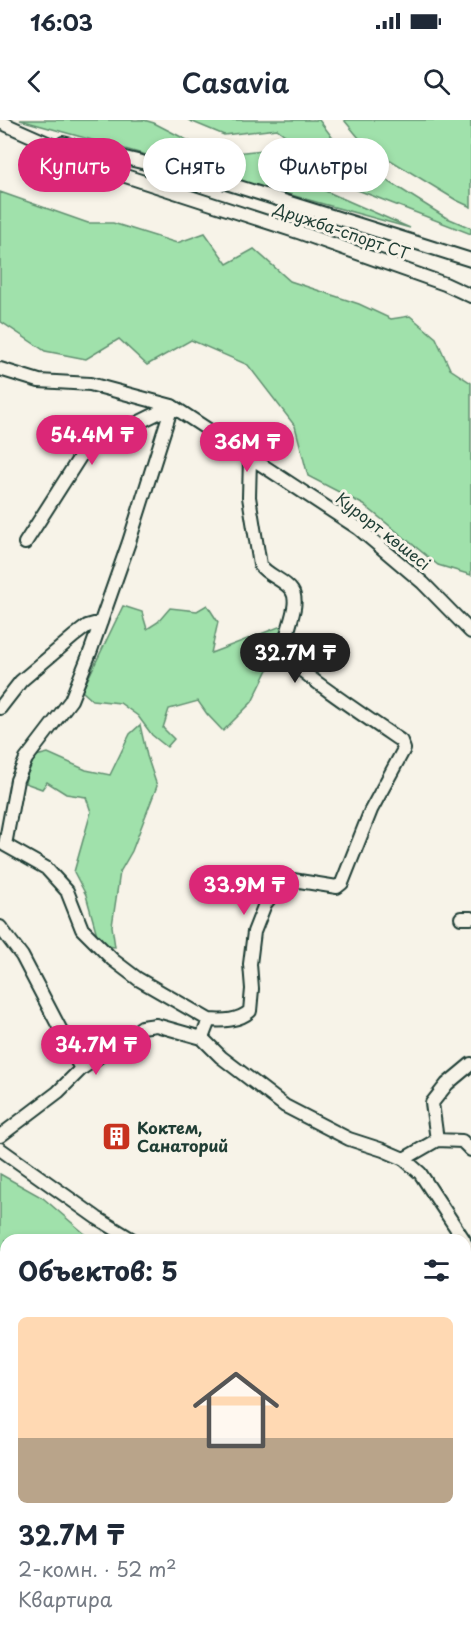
<!DOCTYPE html>
<html lang="ru">
<head>
<meta charset="utf-8">
<style>
  :root { --surface:#fff; --page:#f6f6f7; --text:#1f2937; --muted:#747a83; --line:#e0e1e3; --accent:#db2777 }
  body { margin:0; font-family:"Playpen Sans",sans-serif; background:var(--page); color:var(--text); height:100vh; display:flex; flex-direction:column; font-size:22px; white-space:nowrap }
  * { box-sizing:border-box; margin:0 }
  p { font-size:20px; color:var(--muted) }
  .icon { flex:none; width:33px; height:33px; fill:none; stroke:currentColor; stroke-width:2; stroke-linecap:round; stroke-linejoin:round }
  .map { position:relative; flex:1; overflow:hidden }
  .sheet { position:absolute; left:0px; top:1114px; width:471px; height:404px; display:flex; flex-direction:column; background:var(--surface); border-radius:18px 18px 0 0; box-shadow:0 3px 9px #0003 }
  .sheet>* { flex:none }
  .top-card { position:absolute; left:18px; top:18px; width:435px; height:54px; display:flex; gap:12px }
  .price { position:absolute; translate:-50% -51px; padding:0 14px; border-radius:21px; background:var(--accent); color:#fff; font-size:20px; line-height:39px; filter:drop-shadow(0 2px 3px #0008) }
  .price::after { content:''; position:absolute; left:50%; top:36px; width:18px; height:14px; margin-left:-9px; background:inherit; clip-path:polygon(0 0,100% 0,50% 100%) }
  .price.active { background:#222; color:#fff }
  ul { padding:0; list-style:none }
  li { display:grid; align-content:center; gap:12px; height:318px; padding:0 18px }
  li+li { border-top:2px solid var(--line) }
  li span { display:grid; place-items:center; height:186px; border-radius:9px; color:#555 }
  li>.icon { margin-inline-start:auto }
  span .icon { width:108px; height:108px; fill:#fffc; stroke-width:1 }
  li b { font-size:26px }
  h2 { display:flex; justify-content:space-between; align-items:center; height:72px; padding:0 18px; font-size:26px }
  .tag { padding:0 21px; border-radius:27px; background:var(--surface); box-shadow:0 3px 9px #0003; font-size:21px; line-height:54px }
  .tag.active { background:var(--accent); color:#fff }
  .status { display:flex; justify-content:space-between; align-items:center; height:42px; padding:0 30px; background:var(--surface); direction:ltr }
  .status svg { height:16px; fill:currentColor }
  header { display:flex; justify-content:space-between; align-items:center; height:78px; padding:0 18px; background:var(--surface); font-size:27px; font-weight:600 }
  .map>svg:first-child { display:block }
  .green { fill:#a0e1ab; stroke:#608f70; stroke-width:1.5 }
  .lines { fill:none; stroke-linecap:round; stroke-linejoin:round }
  .street-casing { stroke:#1f3d34; stroke-width:16 }
  .street { stroke:#f7f3e8; stroke-width:12 }
  .labels { text-anchor:middle; stroke-width:6; stroke-linejoin:round; paint-order:stroke }
  .street-label { font-size:16px; fill:#1f3d34; stroke:#f7f3e8 }
  .poi-label { font-size:16px; font-weight:bold; fill:#1f3d34; stroke:#f7f3e8; text-anchor:start }
</style>
</head>
<body>
<div class="status"><b>16:03</b><svg viewBox="0 0 49 12"><path d="M0 12V9h3v3zM5 12V6h3v6zM10 12V3h3v9zM15 12V0h3v12zM26 1h20v11H26zM47 4h2v5h-2z"/></svg></div>
<header><svg class="icon" aria-label="back" viewBox="0 0 24 24"><path d="M15 5l-7 7 7 7"/></svg>Casavia<svg class="icon" aria-label="search" viewBox="0 0 24 24"><circle cx="10" cy="10" r="6"/><path d="M15 15l6 6"/></svg></header>
<div class="map">
<svg width="471" height="1517" viewBox="0 0 471 1517">
  <rect width="100%" height="100%" fill="#f7f3e8"/>
  <filter id="ink" filterUnits="userSpaceOnUse"><feTurbulence type="fractalNoise" baseFrequency=".0167" numOctaves="2"/><feDisplacementMap in="SourceGraphic" scale="12" xChannelSelector="R" yChannelSelector="G"/><feConvolveMatrix kernelMatrix="1 2 1 2 8 2 1 2 1" color-interpolation-filters="sRGB"/></filter>
  <g filter="url(#ink)">
    <!-- green -->
    <path class="green" d="M 20,0 L 144,0 L 154,3 L 216,35 L 273,29 L 305,62 L 410,108 Z
      M 188,0 L 319,0 L 345,34 L 445,97 L 471,108 L 471,114 L 355,69 L 277,9 L 224,15 Z
      M 344,0 L 471,0 L 471,87 L 456,80 L 364,24 Z
      M 0,72 L 88,103 L 113,103 L 177,123 L 205,113 L 227,144 L 254,129 L 290,161 L 359,184 L 391,199 L 410,196 L 436,218 L 450,249 L 471,263 L 471,455 L 438,445 L 364,385 L 308,356 L 295,306 L 248,245 L 191,220 L 147,245 L 119,219 L 86,239 L 45,231 L 0,201 Z
      M 207,485 L 218,502 L 211,533 L 284,505 L 286,513 L 252,582 L 223,611 L 207,594 L 198,581 L 169,589 L 163,608 L 174,619 L 167,627 L 152,615 L 138,596 L 120,583 L 92,580 L 82,571 L 123,486 L 142,492 L 147,509 L 158,502 L 170,488 L 197,491 Z
      M 140,605 L 147,636 L 157,666 L 132,731 L 120,752 L 112,806 L 115,827 L 104,826 L 97,815 L 86,775 L 74,752 L 91,692 L 86,677 L 66,674 L 47,662 L 42,669 L 25,663 L 28,649 L 36,636 L 48,633 L 86,650 L 110,655 L 130,614 Z
      M 0,1054 L 43,1078 L 92,1120 L 6,1120 L 6,1290 L 0,1284 Z
      M 465,1435 L 471,1439 L 471,1517 L 205,1517 L 200,1512 L 465,1512 Z"/>
    <g class="lines">
      <defs>
        <path id="street" d="M 0,2 L 113,52 L 301,113 L 445,164 L 471,176
          M 63,23 L 220,61 L 471,140
          M 0,249 L 39,261 L 90,264 L 172,286 L 358,408 L 423,463 L 471,512
          M 172,286 L 129,422 L 91,530 L 71,580 L 26,639 L 17,660 L 5,725 L 46,748 L 67,771 L 82,809 L 113,840 L 138,859 L 209,900 L 202,918 L 221,937 L 285,986 L 349,1019 L 383,1030 L 404,1039 L 420,1053 L 464,1120
          M 25,423 L 85,329 L 172,286
          M 0,588 L 21,561 L 74,516 L 87,506 L 101,502
          M 461,798 L 471,798
          M 0,807 L 22,836 L 81,949
          M 209,900 C 223,901 239,901 250,891 L 252,869 L 250,844 L 254,812 L 265,784 L 283,761 L 293,760 L 337,767 L 342,763 L 371,690 L 404,629 L 401,621 C 385,610 289,546 286,535 C 280,518 302,486 292,471 C 285,460 268,456 260,445 L 249,377 L 250,338
          M 0,1016 L 58,972 L 81,949 L 142,907 L 156,905 L 202,918
          M 437,1020 L 432,983 L 447,964 L 471,944
          M 0,1029 L 97,1098 L 133,1120
          M 404,1039 L 437,1020 L 462,1021 L 471,1030
          M 465,1123 L 471,1131 L 471,1138
          M 467,1172 L 471,1165
          M 465,1306 L 471,1313
          M 0,1346 L 6,1356
          M 174,1512 L 183,1517"/>
      </defs>
      <!-- street casing -->
      <use href="#street" class="street-casing"/>
      <!-- street -->
      <use href="#street" class="street"/>
    </g>
  </g>
  <!-- icons -->
  <defs>
    <symbol id="building-square" viewBox="-11 -11 22 22"><rect x="-9" y="-9" width="18" height="18" rx="4" fill="#c8321e" stroke="#f7f3e8"/><path d="M-4-6H4V6H1V3H-1V6H-4ZM-2.5-4.3h1.7v1.8h-1.7ZM.8-4.3h1.7v1.8H.8ZM-2.5-1h1.7V.8h-1.7ZM.8-1h1.7V.8H.8Z" fill="#fff"/></symbol>
  </defs>
  <g fill-rule="evenodd">
    <use href="#building-square" x="100" y="1000" width="33" height="33"/>
  </g>
  <g class="labels">
    <!-- street labels -->
    <g class="street-label">
      <text transform="translate(342 111) rotate(19)" y="6">Дружба-спорт СТ</text>
      <text transform="translate(383 411) rotate(38)" y="6">Курорт көшесі</text>
    </g>
    <!-- poi labels -->
    <g class="poi-label">
      <text x="137" y="1014">Коктем,<tspan x="137" dy="18">Санаторий</tspan></text>
    </g>
  </g>
</svg>
<b class="price" style="left:92px;top:346px">54.4M ₸</b>
<b class="price" style="left:247px;top:353px">36M ₸</b>
<b class="price active" style="left:295px;top:564px">32.7M ₸</b>
<b class="price" style="left:244px;top:796px">33.9M ₸</b>
<b class="price" style="left:96px;top:956px">34.7M ₸</b>
<div class="top-card">
<a class="tag active">Купить</a>
<a class="tag">Снять</a>
<a class="tag">Фильтры</a>
</div>
<section class="sheet">
<h2>Объектов: 5<svg class="icon" aria-label="filters" viewBox="0 0 24 24"><path d="M4 7h16M4 17h16"/><circle cx="9" cy="7" r="2"/><circle cx="15" cy="17" r="2"/></svg></h2>
<ul>
<li><span style="background:linear-gradient(#ffd9b3 65%,#b9a48a 0)"><svg class="icon" aria-label="home" viewBox="0 0 24 24"><path d="M3 11l9-7 9 7M6 9v11h12V9"/></svg></span><div><b>32.7M ₸</b><p>2-комн. · 52 m²</p><p>Квартира</p></div></li>
</ul>
</section>
</div>
</body>
</html>
